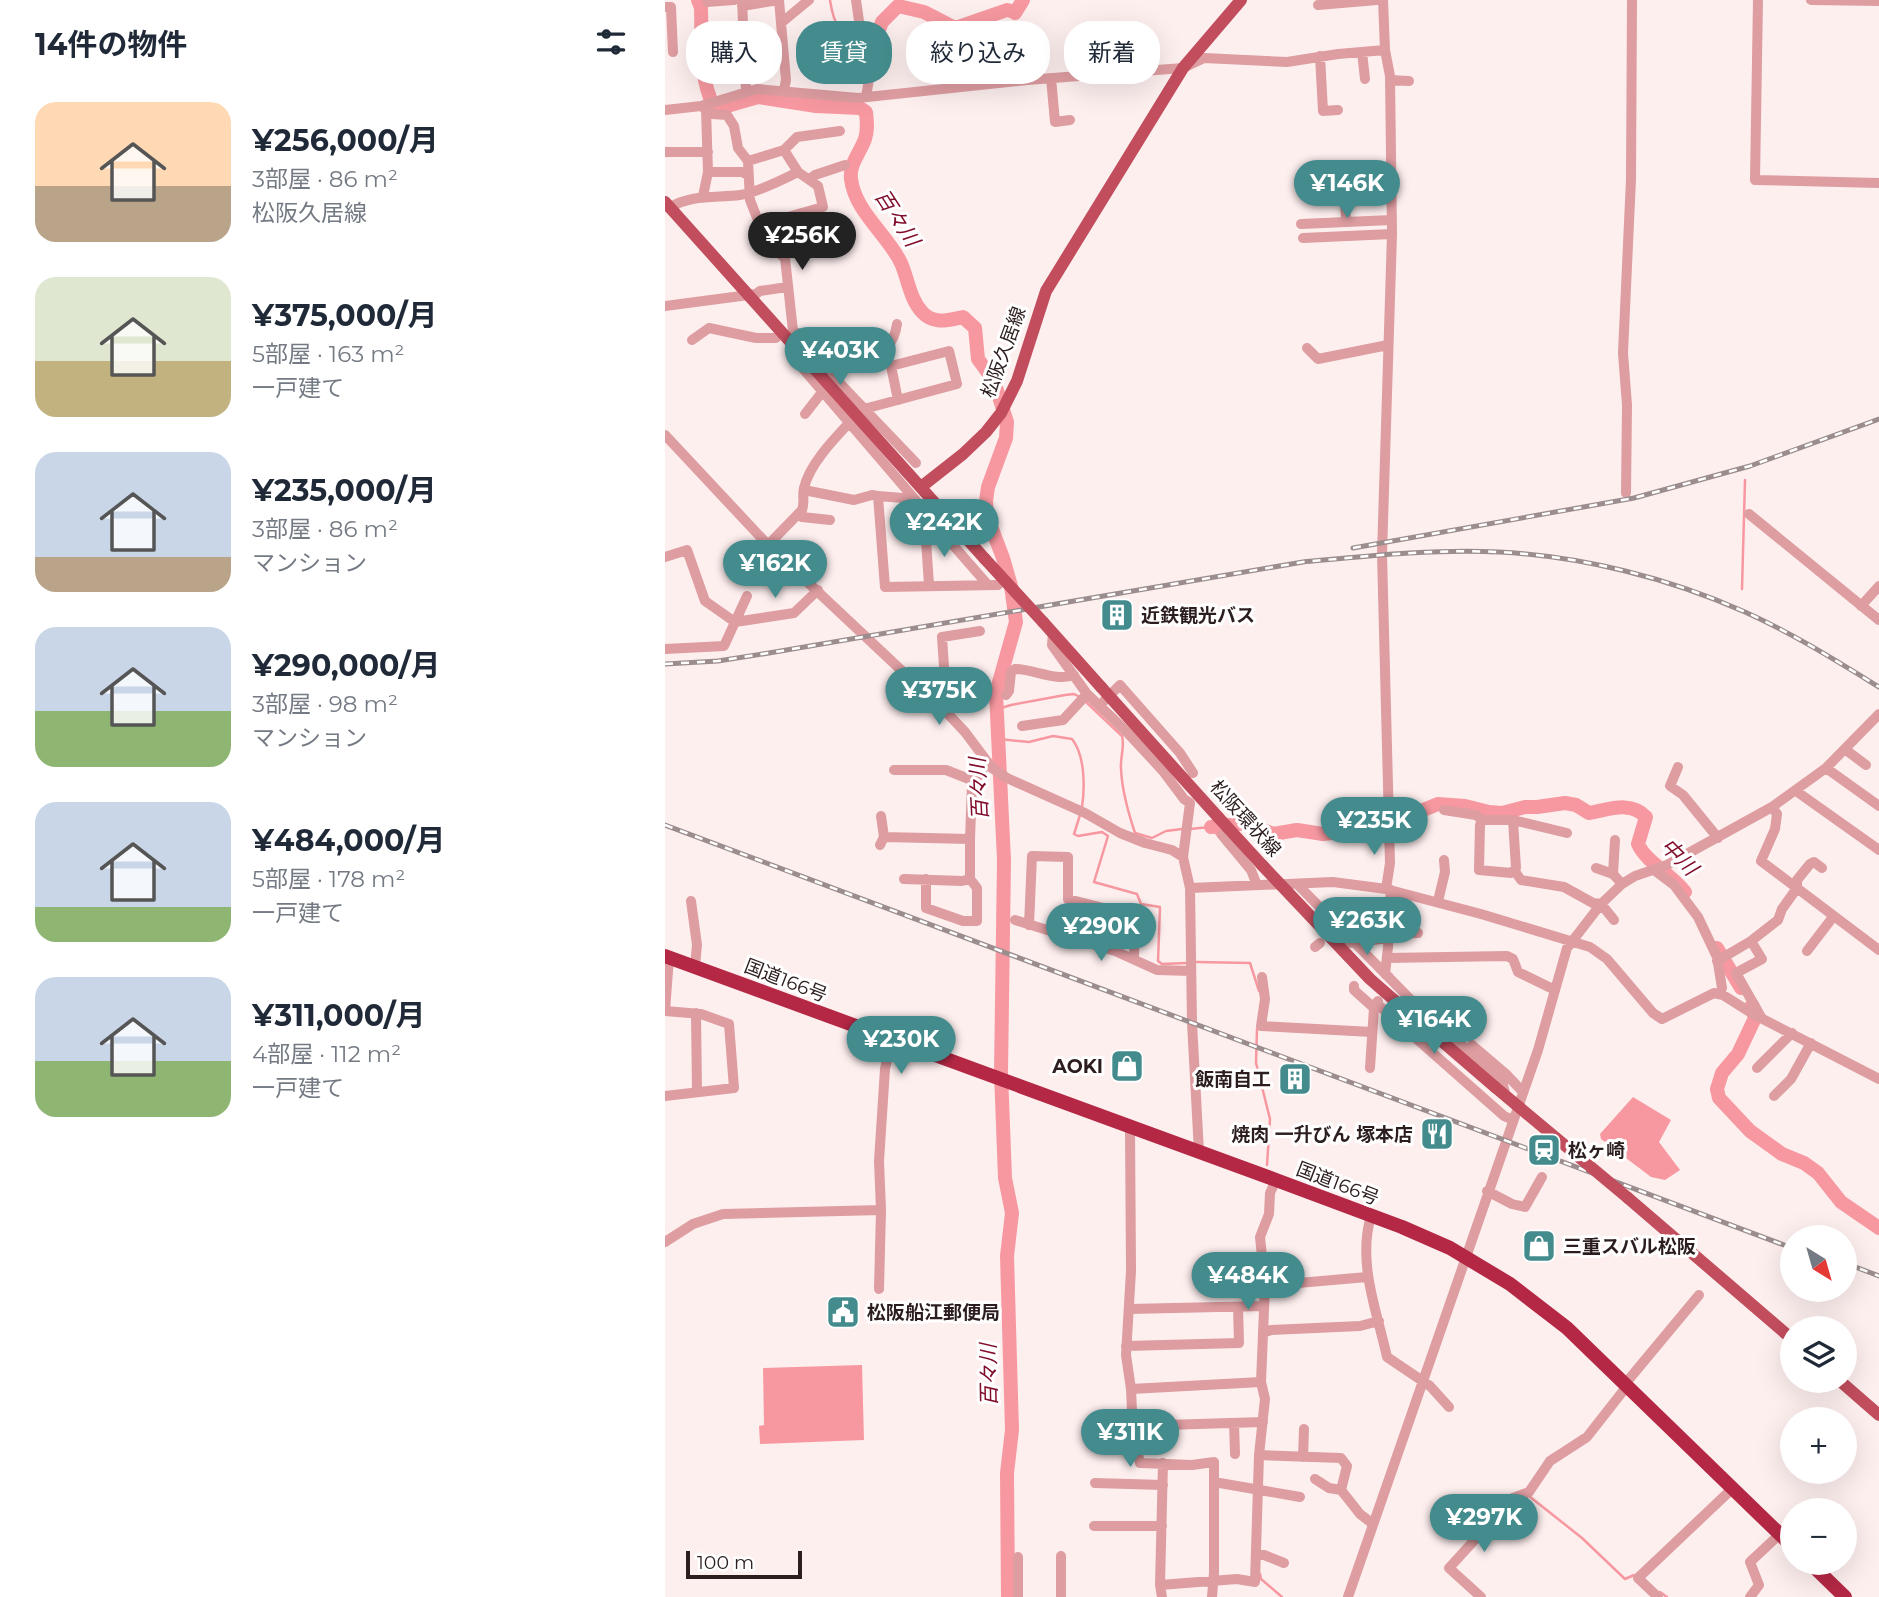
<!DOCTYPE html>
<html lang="ja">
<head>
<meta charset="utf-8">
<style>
  :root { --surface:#fff; --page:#f2f2f3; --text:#1f2937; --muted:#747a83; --accent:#438b8c }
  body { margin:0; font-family:Montserrat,"Noto Sans JP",sans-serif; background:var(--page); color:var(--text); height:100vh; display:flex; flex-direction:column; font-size:26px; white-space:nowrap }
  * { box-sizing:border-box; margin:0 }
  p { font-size:23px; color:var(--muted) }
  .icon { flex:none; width:38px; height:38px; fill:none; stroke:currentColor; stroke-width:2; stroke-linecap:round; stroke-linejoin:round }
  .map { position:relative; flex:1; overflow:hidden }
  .panel { display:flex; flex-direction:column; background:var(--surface); width:665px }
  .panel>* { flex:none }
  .banner { position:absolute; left:21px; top:21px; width:665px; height:63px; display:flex; gap:14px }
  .needle { width:46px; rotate:143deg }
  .tools { position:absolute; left:1115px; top:1225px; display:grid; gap:14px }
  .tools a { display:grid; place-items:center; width:77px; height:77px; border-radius:50%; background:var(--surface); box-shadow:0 7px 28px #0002; font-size:35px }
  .scale { position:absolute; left:21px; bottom:18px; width:116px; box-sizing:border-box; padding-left:7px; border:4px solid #2c1e1f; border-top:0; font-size:19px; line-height:24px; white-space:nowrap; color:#2c1e1f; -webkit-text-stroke:5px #fff; paint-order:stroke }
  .price { position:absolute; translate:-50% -60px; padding:0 16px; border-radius:24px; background:var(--accent); color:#fff; font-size:23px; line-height:46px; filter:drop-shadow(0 2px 4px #0008) }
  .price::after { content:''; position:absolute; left:50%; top:42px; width:21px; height:16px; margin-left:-10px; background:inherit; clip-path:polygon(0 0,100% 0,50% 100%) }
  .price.on { background:#222; color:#fff }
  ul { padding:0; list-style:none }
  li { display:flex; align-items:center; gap:21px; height:175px; padding:0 35px }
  li span { display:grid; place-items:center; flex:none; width:196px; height:140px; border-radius:21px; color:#555 }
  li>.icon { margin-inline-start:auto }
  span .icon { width:84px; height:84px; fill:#fffc; stroke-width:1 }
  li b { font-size:30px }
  h2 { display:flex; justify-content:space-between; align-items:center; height:84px; padding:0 35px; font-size:30px }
  .chip { padding:0 24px; border-radius:28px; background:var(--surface); box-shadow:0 7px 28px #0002; font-size:24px; line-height:63px }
  .chip.on { background:var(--accent); color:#fff }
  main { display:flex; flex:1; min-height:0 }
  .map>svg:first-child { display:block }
  .water { fill:#f798a0 }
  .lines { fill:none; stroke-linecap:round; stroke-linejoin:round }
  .stream { stroke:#f798a0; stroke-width:2.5 }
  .river { stroke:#f798a0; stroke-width:14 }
  .minor { stroke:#de9da1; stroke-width:10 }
  .major { stroke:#c14d5d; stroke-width:12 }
  .highway { stroke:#b42845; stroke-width:14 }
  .rail-casing { stroke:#9b8d8d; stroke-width:5 }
  .rail { stroke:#fff; stroke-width:2.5; stroke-dasharray:8; stroke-linecap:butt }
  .major-bridge { stroke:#c14d5d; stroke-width:12 }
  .labels { text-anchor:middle; stroke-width:6; stroke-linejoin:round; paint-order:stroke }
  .street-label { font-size:19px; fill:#2c1e1f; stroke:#fff }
  .poi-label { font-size:19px; font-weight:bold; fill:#2c1e1f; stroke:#fff; text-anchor:start }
  .water-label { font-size:21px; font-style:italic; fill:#800e2b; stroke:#fff }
</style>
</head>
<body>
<main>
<section class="panel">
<h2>14件の物件<svg class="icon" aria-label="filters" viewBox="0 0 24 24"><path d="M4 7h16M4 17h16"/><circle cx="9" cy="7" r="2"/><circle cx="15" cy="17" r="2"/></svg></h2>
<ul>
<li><span style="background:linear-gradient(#ffd9b3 60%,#b9a48a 0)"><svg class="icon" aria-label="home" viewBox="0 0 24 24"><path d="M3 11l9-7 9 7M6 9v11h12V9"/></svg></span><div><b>¥256,000/月</b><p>3部屋 · 86 m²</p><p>松阪久居線</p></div></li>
<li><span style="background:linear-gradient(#dfe7d0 60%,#c2b280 0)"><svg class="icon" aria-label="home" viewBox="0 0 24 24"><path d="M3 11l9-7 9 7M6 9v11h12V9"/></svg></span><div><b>¥375,000/月</b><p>5部屋 · 163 m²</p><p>一戸建て</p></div></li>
<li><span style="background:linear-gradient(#c9d6e8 75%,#b9a48a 0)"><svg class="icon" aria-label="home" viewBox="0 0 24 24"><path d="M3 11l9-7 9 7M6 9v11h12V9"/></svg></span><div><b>¥235,000/月</b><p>3部屋 · 86 m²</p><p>マンション</p></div></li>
<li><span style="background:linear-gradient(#c9d6e8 60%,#8fb573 0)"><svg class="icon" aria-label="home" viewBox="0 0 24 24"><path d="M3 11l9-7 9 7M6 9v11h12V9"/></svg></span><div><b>¥290,000/月</b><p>3部屋 · 98 m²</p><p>マンション</p></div></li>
<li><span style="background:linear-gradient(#c9d6e8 75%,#8fb573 0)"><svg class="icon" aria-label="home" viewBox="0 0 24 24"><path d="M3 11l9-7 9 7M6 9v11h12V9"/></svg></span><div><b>¥484,000/月</b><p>5部屋 · 178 m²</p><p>一戸建て</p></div></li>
<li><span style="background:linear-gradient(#c9d6e8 60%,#8fb573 0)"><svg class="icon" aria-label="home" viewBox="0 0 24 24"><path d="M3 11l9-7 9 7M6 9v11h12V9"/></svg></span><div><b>¥311,000/月</b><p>4部屋 · 112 m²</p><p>一戸建て</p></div></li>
</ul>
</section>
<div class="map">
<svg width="1214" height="1597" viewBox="0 0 1214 1597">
  <rect width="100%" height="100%" fill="#feefef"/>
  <!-- water -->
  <path class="water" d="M 968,1097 L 1006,1120 L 994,1142 L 1015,1170 L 1000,1180 L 986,1177 L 936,1139 L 935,1134 Z
    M 197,1365 L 199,1440 L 95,1444 L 94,1426 L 99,1425 L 98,1368 Z"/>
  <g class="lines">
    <!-- stream -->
    <path class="stream" d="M 165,0 C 169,26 173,30 195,43
      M 1077,589 L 1080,480
      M 420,701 L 457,736 C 460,747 455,757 456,769 C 457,791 463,812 470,833 L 487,838 L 501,831 L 517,829
      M 333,709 L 346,705 L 400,695 L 409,694 L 415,697
      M 334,739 L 364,742 L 388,736 L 407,739 C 420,755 420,787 417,807
      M 415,815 L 409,834 L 413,836 L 437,832 L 443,836 L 429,882 L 472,894 L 476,904 L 495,907 L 493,961 L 497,964 L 522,963
      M 524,829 L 546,827 L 554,837
      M 531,962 L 585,963 L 594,991
      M 592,1029 L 591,1063 L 605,1119 L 602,1165
      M 864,1496 L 917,1538 L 960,1579 L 969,1575
      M 595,1574 L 596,1579 L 617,1597
      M 995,1592 L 1002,1597"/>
    <!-- river -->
    <path class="river" d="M 33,0 L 36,8 C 37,40 34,78 49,107 L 55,108 L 93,97 L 151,106 L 195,108 L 201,112 C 202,122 203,130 200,139 C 195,153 184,164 186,179 C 190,212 223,235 236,263 C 243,279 245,299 257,312 C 269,325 283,320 298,317 L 310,328 L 313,359 L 329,381 L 342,422 L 341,438 L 323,487 L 321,501 L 322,516 L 338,558 L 346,586 L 351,622 L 331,693 L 339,860 L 336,1073 L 340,1178 L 347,1213 L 342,1256 L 347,1430 L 342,1473 L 343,1597
      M 350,13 L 358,0
      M 208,46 L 217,22 L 233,6 L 259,12 L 290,28 L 342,10 L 346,11
      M 546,827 L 582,823 L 608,834 L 632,830 L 658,834 L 685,831 L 748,814 L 773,804 L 800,806 L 824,812 L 837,813 L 860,807 L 872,807 L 900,803 L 911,805 L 924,813 C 943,810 965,800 981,817 L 973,844 C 981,862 1006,874 1020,892
      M 1052,948 L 1076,988
      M 1087,1005 L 1090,1011 L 1089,1020 L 1073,1054 L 1057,1073 L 1052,1089 L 1054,1098 L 1085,1131 L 1117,1154 L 1139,1163 L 1153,1173 L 1176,1202 L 1214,1228"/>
    <!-- minor -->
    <path class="minor" d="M 77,0 L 81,91
      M 114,0 L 121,80 L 119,90
      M 191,0 L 196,35 L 205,50 L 207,62 L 201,97
      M 718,0 L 720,50 L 725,76 L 727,234 L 717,554 L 725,863 L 721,889
      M 1093,0 L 1090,180 L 1214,183
      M 1146,0 L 1214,1
      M 42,2 L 69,0
      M 653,5 L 712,0
      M 77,6 L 114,0
      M 0,7 L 6,7 L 8,52
      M 116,23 L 144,0
      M 697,52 L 700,79
      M 655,56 L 658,111 L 673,110
      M 342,57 L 362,80
      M 386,78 L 390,122 L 405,120
      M 725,80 L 744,81
      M 36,106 L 47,114 L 62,115 L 69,126 L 73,148 L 83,161 L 85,200 L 92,218 L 105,222 L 158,207 L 153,186 L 133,172 L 119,150
      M 0,110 L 36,106 L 92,89 L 193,98 L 362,80 L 518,68 L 539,58 L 622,62 L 673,54 L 720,50
      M 0,152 L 43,152
      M 83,161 L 119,150 L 132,137 L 175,131
      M 43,172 L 77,172 L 83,175
      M 145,179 L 150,175 L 180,165
      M 679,181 L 680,196 L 726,193
      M 38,196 L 43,172 L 41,110
      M 680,196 L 681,222 L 726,220
      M 4,208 C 26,194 51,198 75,195 C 91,193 119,179 133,172
      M 105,222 L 110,250 L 120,258 L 128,331 L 165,347 L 164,372 L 251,463
      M 636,224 L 681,222
      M 638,238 L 727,234
      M 0,306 L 91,294 L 95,291 L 122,287
      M 27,340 L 44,328 L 91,338 L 111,338
      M 642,348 L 653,359 L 723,345
      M 196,352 C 219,355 229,345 232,324
      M 138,356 L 134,364 L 259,510 L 264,585
      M 199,409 L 292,384 L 284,351 L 226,366 L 233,400
      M 140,414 L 158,391
      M 0,435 L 103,545 L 285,716 L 300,732 L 327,768 L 342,778 L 420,813 L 455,833 L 480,843 L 507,850 L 518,857 L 525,888 L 527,1023 L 534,1152
      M 139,490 L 189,500 L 207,495 L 213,496
      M 961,493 L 962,405 L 958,353 L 966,179 L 967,0
      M 250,499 L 213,496 L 220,587 L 333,585
      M 259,512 L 323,585
      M 133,514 L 137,517 L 165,520
      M 1084,514 L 1214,620
      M 103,545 L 137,510 C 140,502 137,496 139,488 C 144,465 168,440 184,423
      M 0,557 L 22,550 L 40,601 L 70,622 L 129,613 L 153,590
      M 1196,606 L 1214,586
      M 388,633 L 387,645 L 422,694 L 460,730 L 498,771 L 519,799 L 525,803 L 518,857
      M 0,649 L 59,646 L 82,596
      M 341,695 L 344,691 L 346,672 L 350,669 C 369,669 392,682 409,675
      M 439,701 L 455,685 L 515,753 L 528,773
      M 272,704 L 281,696 L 277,637 L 315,631
      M 357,726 L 398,720 L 422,694
      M 1181,750 L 1201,765
      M 1013,767 L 1005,786 L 1018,795 L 1053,838
      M 1161,768 L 1214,806
      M 229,770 L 281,770 L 309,781
      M 1131,791 L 1214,850
      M 1107,807 L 1112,814 L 1110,829 L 1096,861 L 1214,950
      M 779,810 L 811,815 L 817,820 L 815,825 L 814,870 L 846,873 L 851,868 L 848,820 L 817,820
      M 848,820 L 902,833
      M 557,835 L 586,870 L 592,885
      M 219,837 L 305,839 L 305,879 L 312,888 L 312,921 L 298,921 L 261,908 L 261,879
      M 305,839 L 307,785 L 323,762
      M 950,840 L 948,874 L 957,884
      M 215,845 L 219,837 L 216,816
      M 931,868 L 948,874
      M 849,870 L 856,880 L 899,887 L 928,903 L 936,904 L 949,920
      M 989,870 L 1009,885 L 1033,917 L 1052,957 L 1057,988 L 1055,994
      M 239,879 L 297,881 L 305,879
      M 633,885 L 747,1001 L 837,1081 L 841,1097
      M 525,888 L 668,882 L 721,889 L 816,914 L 925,947 L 942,959 L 988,1013 L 997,1019 L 1049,993 L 1058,995 L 1088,1014 L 1214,1079
      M 26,901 L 32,945 L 30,966
      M 773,901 L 780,872 L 779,860
      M 350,920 L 450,951 L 492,970 L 526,971
      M 364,925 L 367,856 L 403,857 L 403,899 L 470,916 L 469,959
      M 724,934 L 753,933
      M 724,938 L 722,932 L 726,890
      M 1086,941 L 1097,959 L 1071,973 L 1096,1017
      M 683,943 L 724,938 L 720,974 L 724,977
      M 650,947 L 655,943
      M 1142,951 L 1168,917
      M 722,958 L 842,956 L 848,959 L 853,972 L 890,990
      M 1052,961 L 1086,941 L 1113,920 L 1117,909 L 1132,888 L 1132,880 L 1145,864 L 1149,862 L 1157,868
      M 597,977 L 600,999 L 596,1026 L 707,1032
      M 689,986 L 689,990 L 709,1008
      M 711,1003 L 839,1116 L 848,1120
      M 0,1011 L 36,1014 L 64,1024 L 69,1088 L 0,1096
      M 0,1011 L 4,958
      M 31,1013 L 32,1092
      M 807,1045 L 841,1074 L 858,1092
      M 705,1068 L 709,1008 L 713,1001
      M 1092,1068 L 1127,1033
      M 1109,1096 L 1126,1079 L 1146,1043
      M 465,1127 L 466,1271 L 461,1355 L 466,1389 L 468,1433 L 475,1463 L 527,1465 L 549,1462 L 549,1573 L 547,1597
      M 822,1191 L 847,1204 L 860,1207 L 877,1177
      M 706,1216 C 692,1263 712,1311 722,1357 L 765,1386 L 784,1407
      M 0,1242 L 28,1224 L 58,1214 L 216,1210
      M 600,1286 L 702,1277
      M 214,1289 L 216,1210 L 214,1161 L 220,1069 L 223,1055 L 230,1041
      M 464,1309 L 599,1306
      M 598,1333 L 606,1330 L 695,1326 L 714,1321
      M 461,1346 L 574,1343 L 573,1307
      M 960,1384 L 1034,1295
      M 466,1389 L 596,1382
      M 569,1423 L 570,1454
      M 467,1426 L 598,1422
      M 594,1455 L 600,1399 L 596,1382 L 600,1286 L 595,1237 L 604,1214 L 605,1193 L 611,1180
      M 638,1457 L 639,1429
      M 650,1479 L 664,1488 L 676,1490
      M 549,1482 L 635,1497
      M 430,1483 L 498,1485
      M 429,1526 L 497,1526
      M 591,1555 L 599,1555 L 619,1563
      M 353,1557 L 353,1597
      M 495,1585 L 572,1579 L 590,1582 L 594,1455 L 676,1458 L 682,1466 L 676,1490 L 695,1514 L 708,1524
      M 396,1597 L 396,1556
      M 497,1597 L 495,1585 L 498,1463
      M 683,1597 L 873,1050 L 902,948 L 936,904 L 957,884 L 970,876 L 1002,865 L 1107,807 L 1161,768 L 1214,714
      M 816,1597 L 784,1568 L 848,1498 L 864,1492 L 885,1461 L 922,1437 L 962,1386
      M 993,1597 L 973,1578 L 1068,1488
      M 1085,1597 L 1094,1585 L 1085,1562 L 1115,1534"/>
    <!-- major -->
    <path class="major" d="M 0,202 L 320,559
      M 256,487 L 298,454 L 321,432 L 336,413 L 352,381 L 381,291 L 518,68 L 576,0
      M 378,622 L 436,687
      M 553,817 L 597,865
      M 729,1000 L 830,1087
      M 963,1198 L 1127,1339
      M 1175,1381 L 1214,1415"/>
    <!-- highway -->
    <path class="highway" d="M 0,956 L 611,1180 L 737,1227 L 785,1248 L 845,1284 L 902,1328 L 1127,1546
      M 1145,1563 L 1180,1597"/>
    <defs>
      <path id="rail" d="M 688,548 L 969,498 L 1085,466 L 1214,419
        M 0,664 L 53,661 L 104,653 L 638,562 C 703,556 768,549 834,552 C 916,556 1004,578 1080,612 C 1127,633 1170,660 1214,687
        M 0,825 L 1127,1248
        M 1180,1263 L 1214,1276"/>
    </defs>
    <!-- rail casing -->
    <use href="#rail" class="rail-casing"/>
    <!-- rail -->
    <use href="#rail" class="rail"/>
    <!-- major-bridge -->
    <path class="major-bridge" d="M 320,559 L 378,622
      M 436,687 L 553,817
      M 597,865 L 705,979 L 729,1000
      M 830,1087 L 963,1198"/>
  </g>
  <!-- icons -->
  <defs>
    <symbol id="building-square" viewBox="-11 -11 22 22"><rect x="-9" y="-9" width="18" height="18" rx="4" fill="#438b8c" stroke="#fff"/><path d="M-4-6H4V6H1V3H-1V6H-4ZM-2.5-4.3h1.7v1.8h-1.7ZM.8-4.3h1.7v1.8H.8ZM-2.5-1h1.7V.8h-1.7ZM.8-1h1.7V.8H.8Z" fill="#fff"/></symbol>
    <symbol id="shop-square" viewBox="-11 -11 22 22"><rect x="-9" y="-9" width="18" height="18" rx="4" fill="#438b8c" stroke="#fff"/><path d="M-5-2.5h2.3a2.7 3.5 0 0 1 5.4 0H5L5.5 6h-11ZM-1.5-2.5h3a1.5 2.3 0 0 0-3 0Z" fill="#fff"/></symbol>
    <symbol id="restaurant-square" viewBox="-11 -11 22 22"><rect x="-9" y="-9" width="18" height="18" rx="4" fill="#438b8c" stroke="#fff"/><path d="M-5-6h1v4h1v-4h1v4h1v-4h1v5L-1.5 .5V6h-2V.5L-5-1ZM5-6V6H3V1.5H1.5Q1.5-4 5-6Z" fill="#fff"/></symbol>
    <symbol id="station-square" viewBox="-11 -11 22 22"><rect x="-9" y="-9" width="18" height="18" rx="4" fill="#438b8c" stroke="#fff"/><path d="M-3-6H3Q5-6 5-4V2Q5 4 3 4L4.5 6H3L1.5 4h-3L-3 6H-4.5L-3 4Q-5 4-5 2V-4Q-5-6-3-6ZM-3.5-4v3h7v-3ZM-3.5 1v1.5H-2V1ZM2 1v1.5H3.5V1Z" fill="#fff"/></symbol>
    <symbol id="civic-square" viewBox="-11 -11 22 22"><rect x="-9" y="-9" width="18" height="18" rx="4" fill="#438b8c" stroke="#fff"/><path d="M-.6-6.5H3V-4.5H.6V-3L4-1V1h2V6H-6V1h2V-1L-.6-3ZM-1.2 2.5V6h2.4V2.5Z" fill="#fff"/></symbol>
  </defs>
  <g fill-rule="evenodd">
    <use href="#building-square" x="433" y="596" width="38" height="38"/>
    <use href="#shop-square" x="443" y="1047" width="38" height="38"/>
    <use href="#building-square" x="611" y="1060" width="38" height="38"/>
    <use href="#restaurant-square" x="753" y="1115" width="38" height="38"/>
    <use href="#station-square" x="860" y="1131" width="38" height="38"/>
    <use href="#shop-square" x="855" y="1227" width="38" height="38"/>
    <use href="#civic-square" x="159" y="1293" width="38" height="38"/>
  </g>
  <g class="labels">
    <!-- street labels -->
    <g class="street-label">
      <text transform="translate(338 352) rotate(-70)" y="7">松阪久居線</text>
      <text transform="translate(581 818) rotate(48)" y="7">松阪環状線</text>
      <text transform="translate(121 980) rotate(21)" y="7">国道166号</text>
      <text transform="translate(673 1183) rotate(21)" y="7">国道166号</text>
    </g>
    <!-- poi labels -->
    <g class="poi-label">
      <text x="476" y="622">近鉄観光バス</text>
      <text x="438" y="1073" text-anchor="end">AOKI</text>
      <text x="606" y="1086" text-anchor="end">飯南自工</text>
      <text x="748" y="1141" text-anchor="end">焼肉 一升びん 塚本店</text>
      <text x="903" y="1157">松ヶ崎</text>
      <text x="898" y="1253">三重スバル松阪</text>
      <text x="202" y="1319">松阪船江郵便局</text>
    </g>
    <!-- water labels -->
    <g class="water-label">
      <text transform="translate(232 218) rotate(57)" y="7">百々川</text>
      <text transform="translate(314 789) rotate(-93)" y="7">百々川</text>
      <text transform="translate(1014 857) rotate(45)" y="7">中川</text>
      <text transform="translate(324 1375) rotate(-91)" y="7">百々川</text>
    </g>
  </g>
</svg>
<div class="tools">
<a><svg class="needle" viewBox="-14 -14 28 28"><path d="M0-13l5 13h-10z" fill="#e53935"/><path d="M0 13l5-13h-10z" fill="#747a83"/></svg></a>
<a><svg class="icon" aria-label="layers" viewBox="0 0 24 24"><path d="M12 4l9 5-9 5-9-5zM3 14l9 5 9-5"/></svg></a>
<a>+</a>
<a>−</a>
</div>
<div class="scale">100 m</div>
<b class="price" style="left:682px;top:220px">¥146K</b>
<b class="price on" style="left:137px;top:272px">¥256K</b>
<b class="price" style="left:175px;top:387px">¥403K</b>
<b class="price" style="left:279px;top:559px">¥242K</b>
<b class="price" style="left:110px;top:600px">¥162K</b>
<b class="price" style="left:274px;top:727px">¥375K</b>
<b class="price" style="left:709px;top:857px">¥235K</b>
<b class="price" style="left:702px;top:957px">¥263K</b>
<b class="price" style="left:436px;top:963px">¥290K</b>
<b class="price" style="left:769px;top:1056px">¥164K</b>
<b class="price" style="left:236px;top:1076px">¥230K</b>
<b class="price" style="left:583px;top:1312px">¥484K</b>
<b class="price" style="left:465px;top:1469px">¥311K</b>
<b class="price" style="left:819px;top:1554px">¥297K</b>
<div class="banner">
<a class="chip">購入</a>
<a class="chip on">賃貸</a>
<a class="chip">絞り込み</a>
<a class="chip">新着</a>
</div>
</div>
</main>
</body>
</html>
